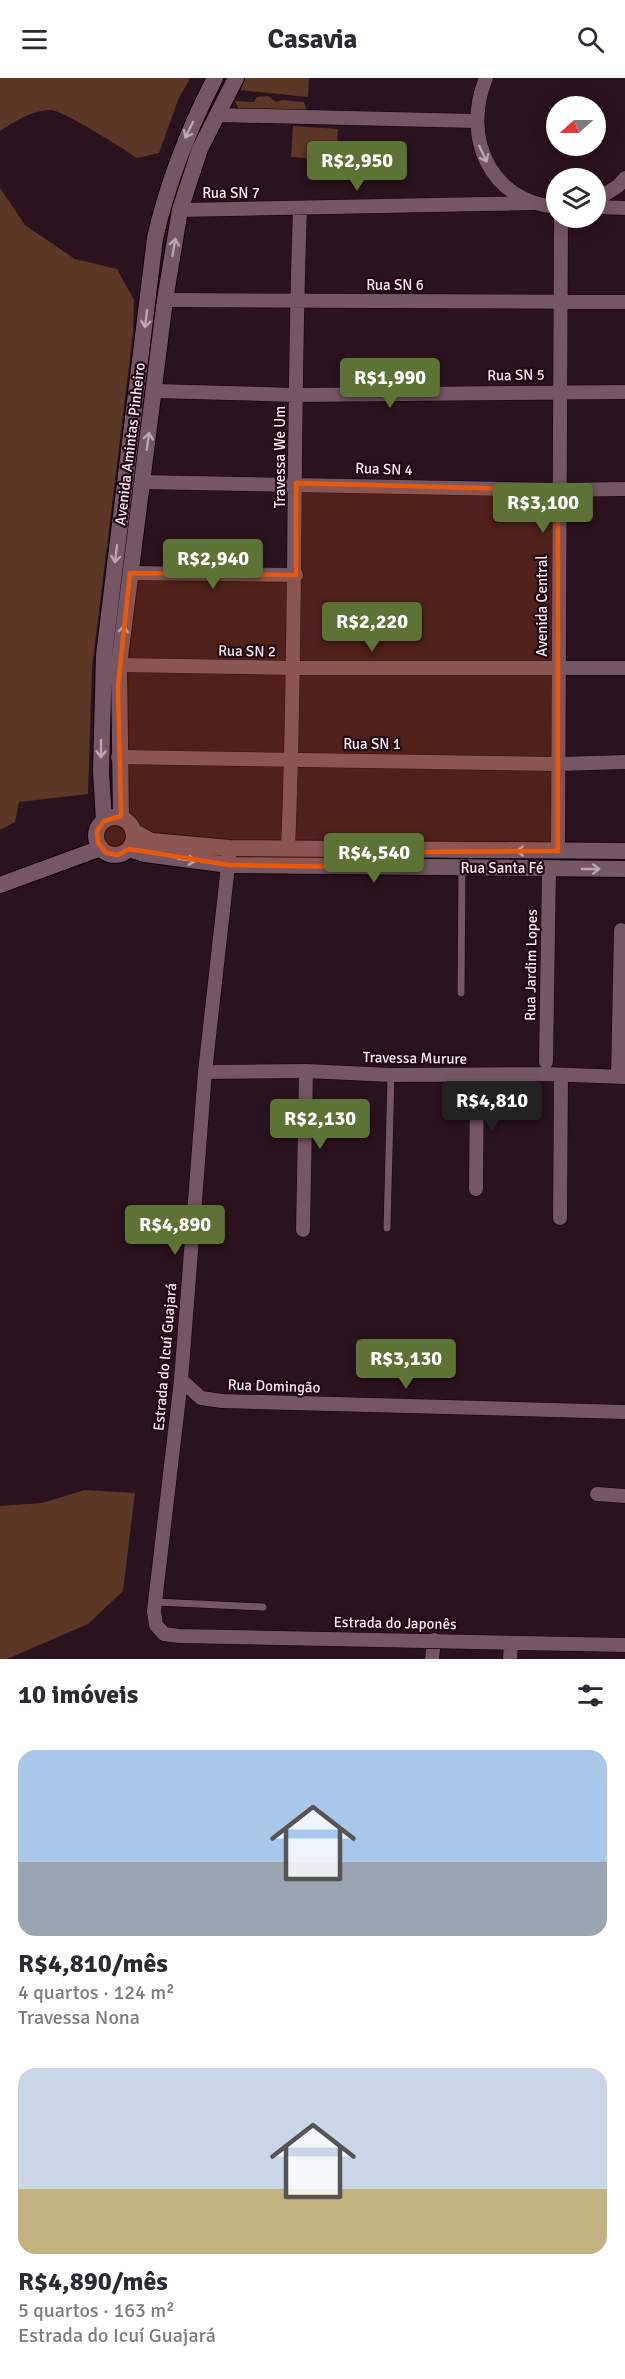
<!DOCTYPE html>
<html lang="pt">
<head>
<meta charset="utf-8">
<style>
  :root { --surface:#fff; --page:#f2f2f3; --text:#2b2b33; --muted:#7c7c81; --accent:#5c7335 }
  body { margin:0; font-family:Signika,sans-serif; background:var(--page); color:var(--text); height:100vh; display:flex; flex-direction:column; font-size:22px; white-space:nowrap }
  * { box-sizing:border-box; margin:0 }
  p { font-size:20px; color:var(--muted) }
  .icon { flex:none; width:33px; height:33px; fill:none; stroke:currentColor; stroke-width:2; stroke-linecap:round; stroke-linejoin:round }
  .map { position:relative; height:1581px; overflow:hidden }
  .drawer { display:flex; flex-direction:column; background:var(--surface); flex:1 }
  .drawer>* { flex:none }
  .needle { width:39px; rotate:249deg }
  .tools { position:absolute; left:546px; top:18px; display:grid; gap:12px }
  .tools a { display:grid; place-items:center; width:60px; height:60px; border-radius:50%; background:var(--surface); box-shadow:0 3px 15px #0003; font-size:30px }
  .price { position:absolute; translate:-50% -51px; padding:0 14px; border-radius:6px; background:var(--accent); color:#fff; font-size:20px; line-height:39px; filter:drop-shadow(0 2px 3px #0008) }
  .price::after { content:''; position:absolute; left:50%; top:36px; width:18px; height:14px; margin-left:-9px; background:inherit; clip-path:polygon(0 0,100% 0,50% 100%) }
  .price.on { background:#222; color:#fff }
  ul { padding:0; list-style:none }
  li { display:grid; align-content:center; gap:12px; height:318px; padding:0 18px }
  li span { display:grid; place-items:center; height:186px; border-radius:18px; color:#555 }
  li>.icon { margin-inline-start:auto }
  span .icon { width:108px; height:108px; fill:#fffc; stroke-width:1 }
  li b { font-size:26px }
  h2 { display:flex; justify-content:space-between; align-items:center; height:72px; padding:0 18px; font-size:26px }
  header { display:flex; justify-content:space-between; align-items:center; height:78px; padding:0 18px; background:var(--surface); font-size:27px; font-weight:800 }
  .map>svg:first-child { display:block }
  .green { fill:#5c3725 }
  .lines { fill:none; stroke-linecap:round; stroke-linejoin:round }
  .service-casing { stroke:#120108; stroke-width:8 }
  .minor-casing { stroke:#120108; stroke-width:15 }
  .tertiary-casing { stroke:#120108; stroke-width:18 }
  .service { stroke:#755664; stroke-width:7 }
  .minor { stroke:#755664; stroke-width:14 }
  .tertiary { stroke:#755664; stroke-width:16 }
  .oneway { stroke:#bda5af }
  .marked { fill:#e8590c; fill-opacity:0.2; stroke:#e8590c; stroke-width:4.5; stroke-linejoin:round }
  .labels { text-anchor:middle; stroke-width:4.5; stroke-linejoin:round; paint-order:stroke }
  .street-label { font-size:15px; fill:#f8e6ed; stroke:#210915 }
</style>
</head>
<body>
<header><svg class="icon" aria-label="menu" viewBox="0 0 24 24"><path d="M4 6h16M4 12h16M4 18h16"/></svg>Casavia<svg class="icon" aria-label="search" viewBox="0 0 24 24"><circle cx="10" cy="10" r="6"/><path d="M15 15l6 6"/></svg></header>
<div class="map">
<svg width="625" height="1581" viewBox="0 0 625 1581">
  <rect width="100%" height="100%" fill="#2b121f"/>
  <!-- green -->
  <path class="green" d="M 0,0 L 190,0 L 178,22 L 159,75 L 137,80 C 124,71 62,32 51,32 C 32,32 16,43 0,53 Z
    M 245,0 L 309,0 L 308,19 L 240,12 Z
    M 268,18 L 276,24 L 282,22 L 304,24 L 307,33 L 239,31 L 235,23 L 254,24 L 257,19 Z
    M 293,48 L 338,51 L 336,82 L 291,79 Z
    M 0,110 L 25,147 L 75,181 L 117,191 L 134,222 L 133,255 L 92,590 L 88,716 L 19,724 L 15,744 L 0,752 Z
    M 85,1412 L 135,1415 L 123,1513 L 88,1546 L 7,1581 L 0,1581 L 0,1428 L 42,1425 Z"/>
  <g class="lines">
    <defs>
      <path id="service" d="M 461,915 L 462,790
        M 387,1150 L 391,997
        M 156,1524 L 263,1529"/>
      <path id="minor" d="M 486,0 C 462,58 489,123 556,129
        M 217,37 L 475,43
        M 596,122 L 618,108 L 625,100
        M 596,129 L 625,130
        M 180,132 L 534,125
        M 165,222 L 625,224
        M 155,313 L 296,317 L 625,314
        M 142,404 L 558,412 L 625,411
        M 130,495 L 296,497
        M 119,587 L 294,590 L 625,590
        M 118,679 L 558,686 L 625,684
        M 288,771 C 297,558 292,345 300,132
        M 558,773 L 561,140
        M 229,779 L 205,994 L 181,1302 L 154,1533 L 156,1547 L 164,1556 L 179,1558 L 625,1567
        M 546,984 L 549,791
        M 205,994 L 306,993 L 391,997 L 545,996 L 625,999
        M 618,998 L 621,852
        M 476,1111 L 477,997
        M 560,1140 L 561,998
        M 303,1152 L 306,993
        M 181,1302 L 201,1320 L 222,1323 L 625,1334
        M 597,1416 L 625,1418
        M 432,1581 L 434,1562
        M 510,1581 L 511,1566"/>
      <path id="tertiary" d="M96 758a19 19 0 1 1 38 0a19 19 0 1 1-38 0Z
        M 121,740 L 119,587 L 165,222 L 180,132 L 200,71 L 236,0
        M 104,743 L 101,694 L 104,577 L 155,160 C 168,103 188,52 215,0
        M 133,753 L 151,763 L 229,770 L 625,773
        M 129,771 L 145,776 L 229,787 L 625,791
        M 0,807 L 101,770"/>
    </defs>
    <!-- service casing -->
    <use href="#service" class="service-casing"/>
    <!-- minor casing -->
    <use href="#minor" class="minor-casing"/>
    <!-- tertiary casing -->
    <use href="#tertiary" class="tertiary-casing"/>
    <!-- service -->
    <use href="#service" class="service"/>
    <!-- minor -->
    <use href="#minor" class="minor"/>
    <!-- tertiary -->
    <use href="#tertiary" class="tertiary"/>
  </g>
  <!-- one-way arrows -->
  <defs><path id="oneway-shaft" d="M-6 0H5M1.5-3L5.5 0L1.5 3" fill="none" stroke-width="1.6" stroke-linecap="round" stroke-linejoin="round" transform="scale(1.5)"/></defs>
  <g class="oneway">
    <use href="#oneway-shaft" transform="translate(189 52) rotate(116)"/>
    <use href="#oneway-shaft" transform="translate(483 76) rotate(65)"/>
    <use href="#oneway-shaft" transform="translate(174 169) rotate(-80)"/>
    <use href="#oneway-shaft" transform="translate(146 241) rotate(97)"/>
    <use href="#oneway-shaft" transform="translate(148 363) rotate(-82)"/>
    <use href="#oneway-shaft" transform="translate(116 476) rotate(97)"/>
    <use href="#oneway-shaft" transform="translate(123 556) rotate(-83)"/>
    <use href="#oneway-shaft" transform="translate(101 671) rotate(90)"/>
    <use href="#oneway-shaft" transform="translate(525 773) rotate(180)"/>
    <use href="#oneway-shaft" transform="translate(187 782) rotate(7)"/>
    <use href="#oneway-shaft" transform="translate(591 791)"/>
  </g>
  <!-- marked area -->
  <path class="marked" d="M 296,405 L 558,412 L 558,773 L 417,774 L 416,790 L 229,787 L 129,771 L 118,777 L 106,775 L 98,765 L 97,753 L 104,743 L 121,738 L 118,608 L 130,495 L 296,497 Z"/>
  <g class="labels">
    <!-- street labels -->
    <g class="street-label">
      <text x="231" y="120">Rua SN 7</text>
      <text x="395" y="212">Rua SN 6</text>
      <text transform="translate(516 297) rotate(-1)" y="5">Rua SN 5</text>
      <text transform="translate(130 366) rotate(-83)" y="5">Avenida Amintas Pinheiro</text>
      <text transform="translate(280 379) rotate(-90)" y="5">Travessa We Um</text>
      <text transform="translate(384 391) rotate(2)" y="5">Rua SN 4</text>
      <text transform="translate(542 528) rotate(-90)" y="5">Avenida Central</text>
      <text transform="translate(247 573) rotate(1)" y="5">Rua SN 2</text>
      <text x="372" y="671">Rua SN 1</text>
      <text x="502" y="795">Rua Santa Fé</text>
      <text transform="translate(531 887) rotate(-89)" y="5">Rua Jardim Lopes</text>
      <text transform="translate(415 980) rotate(1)" y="5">Travessa Murure</text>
      <text transform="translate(165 1279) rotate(-85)" y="5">Estrada do Icuí Guajará</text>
      <text transform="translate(274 1308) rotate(2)" y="5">Rua Domingão</text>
      <text transform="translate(395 1545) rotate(1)" y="5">Estrada do Japonês</text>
    </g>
  </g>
</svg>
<div class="tools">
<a><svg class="needle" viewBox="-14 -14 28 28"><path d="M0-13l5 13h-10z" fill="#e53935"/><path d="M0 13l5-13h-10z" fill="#7c7c81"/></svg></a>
<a><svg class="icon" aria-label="layers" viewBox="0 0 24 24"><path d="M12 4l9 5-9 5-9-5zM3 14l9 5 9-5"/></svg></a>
</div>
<b class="price" style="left:357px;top:114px">R$2,950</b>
<b class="price" style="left:390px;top:331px">R$1,990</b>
<b class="price" style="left:543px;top:456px">R$3,100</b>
<b class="price" style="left:213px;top:512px">R$2,940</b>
<b class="price" style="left:372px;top:575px">R$2,220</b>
<b class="price" style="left:374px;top:806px">R$4,540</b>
<b class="price on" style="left:492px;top:1054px">R$4,810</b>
<b class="price" style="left:320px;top:1072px">R$2,130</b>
<b class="price" style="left:175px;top:1178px">R$4,890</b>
<b class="price" style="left:406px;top:1312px">R$3,130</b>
</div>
<section class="drawer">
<h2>10 imóveis<svg class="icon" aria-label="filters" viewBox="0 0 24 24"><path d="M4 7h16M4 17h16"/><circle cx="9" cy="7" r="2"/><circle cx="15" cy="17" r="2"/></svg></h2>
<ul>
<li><span style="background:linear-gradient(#a9c7e8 60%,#9aa5b1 0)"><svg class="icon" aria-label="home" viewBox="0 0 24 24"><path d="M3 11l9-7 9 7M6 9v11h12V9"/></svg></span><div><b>R$4,810/mês</b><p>4 quartos · 124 m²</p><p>Travessa Nona</p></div></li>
<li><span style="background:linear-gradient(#c9d6e8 65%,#c2b280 0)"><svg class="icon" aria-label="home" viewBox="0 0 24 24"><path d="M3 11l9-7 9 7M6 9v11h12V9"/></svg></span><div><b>R$4,890/mês</b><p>5 quartos · 163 m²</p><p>Estrada do Icuí Guajará</p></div></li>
</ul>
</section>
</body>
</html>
